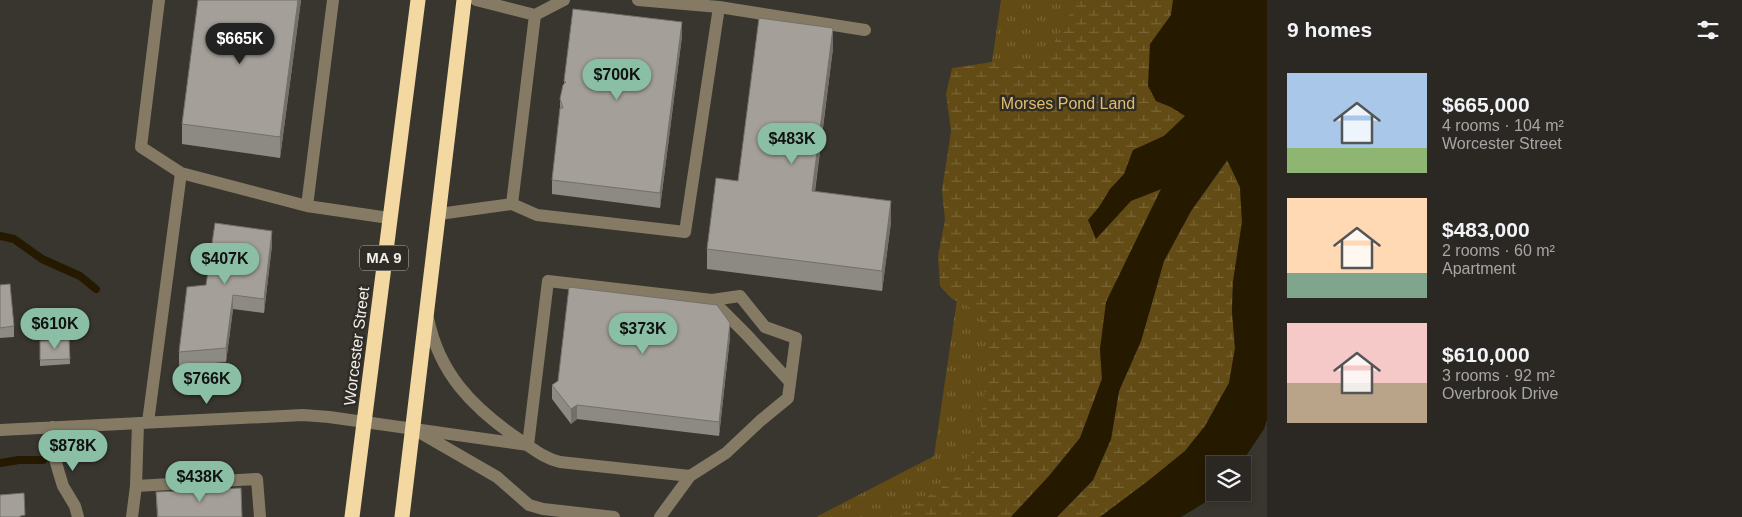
<!DOCTYPE html>
<html lang="en">
<head>
<meta charset="utf-8">
<style>
  :root { --surface:#2b2824; --page:#373431; --text:#f1f3f6; --muted:#a6a6a6; --line:#474441; --accent:#8abfa5 }
  body { margin:0; font-family:Helvetica,sans-serif; background:var(--page); color:var(--text); height:100vh; display:flex; flex-direction:column; font-size:19px; white-space:nowrap }
  * { box-sizing:border-box; margin:0 }
  p { font-size:16px; color:var(--muted) }
  .icon { flex:none; width:28px; height:28px; fill:none; stroke:currentColor; stroke-width:2; stroke-linecap:round; stroke-linejoin:round }
  .map { position:relative; flex:1; overflow:hidden }
  .panel { display:flex; flex-direction:column; background:var(--surface); width:475px }
  .panel>* { flex:none }
  .fabs { position:absolute; left:1206px; top:456px; display:grid; gap:10px }
  .fabs a { display:grid; place-items:center; width:45px; height:45px; border-radius:0px; background:var(--surface); box-shadow:0 2px 8px #0003,0 0 0 1px var(--line); font-size:25px }
  .price { position:absolute; translate:-50% -42px; padding:0 11px; border-radius:18px; background:var(--accent); color:#111; font-size:16px; line-height:32px; filter:drop-shadow(0 1px 2px #0008) }
  .price::after { content:''; position:absolute; left:50%; top:30px; width:15px; height:11px; margin-left:-8px; background:inherit; clip-path:polygon(0 0,100% 0,50% 100%) }
  .price.on { background:#222; color:#fff }
  ul { padding:0; list-style:none }
  li { display:flex; align-items:center; gap:15px; height:125px; padding:0 20px }
  li span { display:grid; place-items:center; flex:none; width:140px; height:100px; border-radius:0px; color:#555 }
  li>.icon { margin-inline-start:auto }
  span .icon { width:60px; height:60px; fill:#fffc; stroke-width:1 }
  li b { font-size:21px }
  h2 { display:flex; justify-content:space-between; align-items:center; height:60px; padding:0 20px; font-size:21px }
  main { display:flex; flex:1; min-height:0 }
  .map>svg:first-child { display:block }
  .grass { fill:url(#grass-tufts) }
  .wetland { fill:url(#wetland-marsh) }
  .water { fill:#251900 }
  .lines { fill:none; stroke-linecap:round; stroke-linejoin:round }
  .stream { stroke:#251900; stroke-width:8 }
  .minor { stroke:#857b65; stroke-width:12 }
  .highway { stroke:#f3d9a1; stroke-width:15 }
  .wall { fill:#8d8a84 }
  .shaded-wall { fill:#73706b }
  .building { fill:#a4a099; stroke:#73706b }
  .labels { text-anchor:middle; stroke-width:5; stroke-linejoin:round; paint-order:stroke }
  .shield { fill:#2f2c26; stroke:#b7b4b0; stroke-width:1 }
  .shield-label { font-size:15px; font-weight:bold; fill:#f1efeb }
  .park-label { font-size:16px; fill:#e1bd6c; stroke:#2f2c26 }
  .street-label { font-size:16px; fill:#f1efeb; stroke:#2f2c26 }
</style>
</head>
<body>
<main>
<div class="map">
<svg width="1267" height="517" viewBox="0 0 1267 517">
  <defs>
    <pattern id="grass-tufts" width="24" height="20" patternUnits="userSpaceOnUse" patternTransform="scale(1.25)"><rect width="24" height="20" fill="#624b14"/><path d="M3 7l-1-3M5 7V3M7 7l1-3M15 17l-1-3M17 17v-4M19 17l1-3" fill="none" stroke="#796536"/></pattern>
    <pattern id="wetland-marsh" width="20" height="14" patternUnits="userSpaceOnUse" patternTransform="scale(1.25)"><rect width="20" height="14" fill="#624b14"/><path d="M1 5h8M5 5V1M11 12h8M15 12V8" fill="none" stroke="#796536"/></pattern>
  </defs>
  <rect width="100%" height="100%" fill="#393630"/>
  <!-- grass -->
  <path class="grass" d="M 1001,0 L 1173,0 L 1129,255 L 1011,517 L 816,517 L 934,456 Z"/>
  <!-- wetland -->
  <path class="wetland" d="M 1077,0 L 1173,0 L 1171,15 L 1150,44 L 1156,101 L 1171,107 L 1186,116 L 1164,136 L 1133,150 L 1124,174 L 1110,189 L 1099,207 L 1088,220 L 1096,239 L 1131,201 L 1162,189 L 1129,255 L 1100,349 L 1102,379 L 1080,438 L 1049,476 L 1011,517 L 898,517 L 957,477 L 979,440 L 987,371 L 987,329 L 968,306 L 952,299 L 940,286 L 938,256 L 945,220 L 942,190 L 951,131 L 946,94 L 952,68 L 999,61 L 1026,67 L 1047,56 Z
    M 1228,160 L 1240,187 L 1242,222 L 1233,282 L 1232,311 L 1235,348 L 1229,383 L 1205,426 L 1185,451 L 1148,481 L 1100,517 L 1057,517 L 1093,480 L 1111,439 L 1119,391 L 1141,341 L 1164,261 L 1191,211 Z"/>
  <!-- water -->
  <path class="water" d="M 1173,0 L 1267,0 L 1267,420 L 1264,429 L 1240,465 L 1215,465 L 1215,492 L 1204,503 L 1181,517 L 1100,517 L 1148,481 L 1185,451 L 1205,426 L 1229,383 L 1235,348 L 1232,311 L 1233,282 L 1242,222 L 1240,187 L 1227,160 L 1191,211 L 1164,261 L 1141,341 L 1119,391 L 1111,439 L 1093,480 L 1057,517 L 1011,517 L 1049,476 L 1080,438 L 1102,379 L 1100,349 L 1106,302 L 1161,189 L 1131,201 L 1096,239 L 1088,220 L 1099,207 L 1110,189 L 1124,174 L 1133,150 L 1164,136 L 1185,116 L 1171,107 L 1156,101 L 1148,86 L 1150,44 L 1171,15 Z"/>
  <g class="lines">
    <!-- stream -->
    <path class="stream" d="M 0,236 L 14,239 L 42,259 L 80,276 L 96,289
      M 0,463 L 19,460 L 43,460"/>
    <!-- minor -->
    <path class="minor" d="M 159,0 L 141,147 L 181,173 L 307,206 L 389,218
      M 476,0 L 535,15 L 564,0
      M 638,0 L 719,7 L 865,30
      M 512,204 L 535,15
      M 307,206 L 333,0
      M 439,214 L 512,204 L 537,215 L 685,232 L 719,7
      M 712,300 L 747,335 L 790,382
      M 428,318 C 439,373 472,407 517,438 C 531,447 543,458 560,462 L 690,476
      M 148,422 L 181,173
      M 52,427 L 55,459 L 59,473 L 63,486 L 75,506 L 78,517
      M 0,430 L 303,415 L 329,417 L 528,445
      M 419,432 L 497,477 L 529,505 L 543,509 L 614,517
      M 528,445 L 548,281 L 712,300 L 740,296 L 765,327 L 796,338 L 788,398 L 760,421 L 726,453 L 690,476 L 660,517
      M 136,486 L 257,479 L 260,517
      M 132,517 L 136,486 L 138,423"/>
    <!-- highway -->
    <path class="highway" d="M 352,517 L 418,0
      M 402,517 L 464,0"/>
  </g>
  <!-- wall -->
  <path class="wall" d="M 301,0 L 280,158 L 182,144 L 182,124 Z
    M 682,36 L 660,208 L 552,194 L 552,180 L 560,113 L 560,99 L 564,85 L 564,81 Z
    M 833,48 L 815,192 L 891,222 L 882,291 L 707,269 L 707,249 L 738,181 Z
    M 272,245 L 264,313 L 233,309 L 226,362 L 179,366 L 179,352 L 206,285 Z
    M 0,285 L 14,326 L 14,337 L 0,338 Z
    M 730,337 L 719,436 L 577,419 L 571,424 L 552,399 L 552,385 Z
    M 69,340 L 70,364 L 40,366 L 40,341 Z
    M 156,492 L 242,517 L 157,517 Z"/>
  <!-- shaded-wall -->
  <path class="shaded-wall" d="M 298,0 L 301,0 L 280,158 L 280,137 Z
    M 682,22 L 682,36 L 660,208 L 660,193 Z
    M 833,28 L 833,48 L 812,212 L 812,191 Z
    M 891,201 L 891,222 L 882,291 L 882,271 Z
    M 272,231 L 272,245 L 264,313 L 264,299 Z
    M 233,295 L 233,309 L 226,362 L 226,348 Z
    M 730,323 L 730,337 L 719,436 L 719,422 Z
    M 577,405 L 577,419 L 571,424 L 571,409 Z"/>
  <!-- building -->
  <path class="building" d="M 198,0 L 298,0 L 280,137 L 182,124 Z
    M 573,9 L 682,22 L 660,193 L 552,180 L 560,108 L 563,108 L 560,99 L 563,85 L 566,82 L 564,81 Z
    M 759,18 L 833,28 L 812,191 L 891,201 L 882,271 L 707,249 L 716,178 L 738,181 Z
    M 215,223 L 272,231 L 264,299 L 233,295 L 226,348 L 179,352 L 187,287 L 206,285 Z
    M 10,284 L 14,326 L 0,328 L 0,285 Z
    M 569,287 L 717,305 L 730,323 L 719,422 L 577,405 L 571,409 L 552,385 L 558,381 Z
    M 69,340 L 70,359 L 40,360 L 40,341 Z
    M 241,488 L 242,517 L 158,517 L 156,492 Z
    M 24,493 L 25,515 L 20,516 L 20,517 L 0,517 L 0,495 Z"/>
  <g class="labels">
    <!-- shield labels -->
    <rect class="shield" x="360" y="245.5" width="48" height="25" rx="4"/>
    <g class="shield-label">
      <text x="384" y="263">MA 9</text>
    </g>
    <!-- park labels -->
    <g class="park-label">
      <text x="1068" y="109">Morses Pond Land</text>
    </g>
    <!-- street labels -->
    <g class="street-label">
      <text transform="translate(356 346) rotate(-83)" y="6">Worcester Street</text>
    </g>
  </g>
</svg>
<div class="fabs">
<a><svg class="icon" aria-label="layers" viewBox="0 0 24 24"><path d="M12 4l9 5-9 5-9-5zM3 14l9 5 9-5"/></svg></a>
</div>
<b class="price on" style="left:240px;top:65px">$665K</b>
<b class="price" style="left:617px;top:101px">$700K</b>
<b class="price" style="left:792px;top:165px">$483K</b>
<b class="price" style="left:225px;top:285px">$407K</b>
<b class="price" style="left:55px;top:350px">$610K</b>
<b class="price" style="left:643px;top:355px">$373K</b>
<b class="price" style="left:207px;top:405px">$766K</b>
<b class="price" style="left:73px;top:472px">$878K</b>
<b class="price" style="left:200px;top:503px">$438K</b>
</div>
<section class="panel">
<h2>9 homes<svg class="icon" aria-label="filters" viewBox="0 0 24 24"><path d="M4 7h16M4 17h16"/><circle cx="9" cy="7" r="2"/><circle cx="15" cy="17" r="2"/></svg></h2>
<ul>
<li><span style="background:linear-gradient(#a9c7e8 75%,#8fb573 0)"><svg class="icon" aria-label="home" viewBox="0 0 24 24"><path d="M3 11l9-7 9 7M6 9v11h12V9"/></svg></span><div><b>$665,000</b><p>4 rooms · 104 m²</p><p>Worcester Street</p></div></li>
<li><span style="background:linear-gradient(#ffd9b3 75%,#7fa58c 0)"><svg class="icon" aria-label="home" viewBox="0 0 24 24"><path d="M3 11l9-7 9 7M6 9v11h12V9"/></svg></span><div><b>$483,000</b><p>2 rooms · 60 m²</p><p>Apartment</p></div></li>
<li><span style="background:linear-gradient(#f6c9c9 60%,#b9a48a 0)"><svg class="icon" aria-label="home" viewBox="0 0 24 24"><path d="M3 11l9-7 9 7M6 9v11h12V9"/></svg></span><div><b>$610,000</b><p>3 rooms · 92 m²</p><p>Overbrook Drive</p></div></li>
</ul>
</section>
</main>
</body>
</html>
